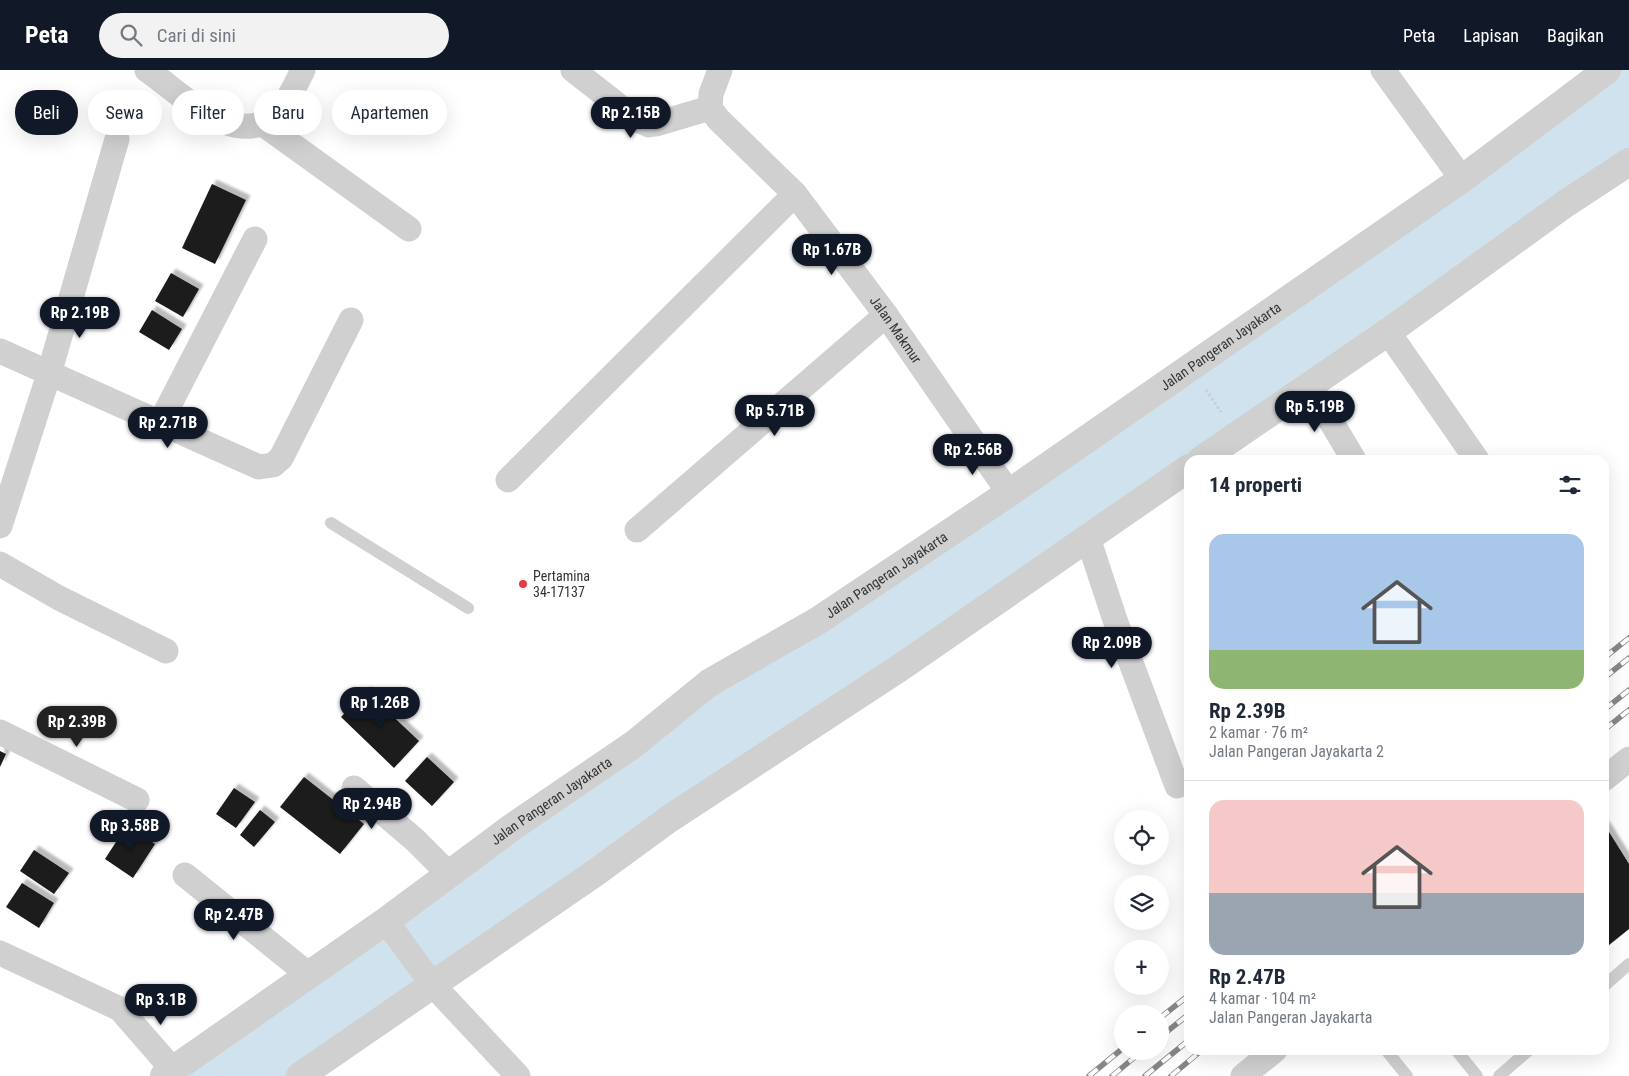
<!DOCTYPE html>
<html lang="id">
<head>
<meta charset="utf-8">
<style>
  :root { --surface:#fff; --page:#f2f2f3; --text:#1f2937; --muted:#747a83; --line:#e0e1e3; --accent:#111827 }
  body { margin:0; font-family:"Roboto Condensed",sans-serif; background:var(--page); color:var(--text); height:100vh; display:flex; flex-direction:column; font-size:19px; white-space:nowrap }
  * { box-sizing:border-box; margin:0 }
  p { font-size:16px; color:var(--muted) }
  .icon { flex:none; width:28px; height:28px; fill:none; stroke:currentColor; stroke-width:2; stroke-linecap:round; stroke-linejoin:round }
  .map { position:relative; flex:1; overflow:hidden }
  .drawer { position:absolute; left:1184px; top:385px; width:425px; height:600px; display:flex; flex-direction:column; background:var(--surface); border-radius:15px; box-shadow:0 5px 20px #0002 }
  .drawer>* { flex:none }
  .top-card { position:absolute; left:15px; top:20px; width:475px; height:45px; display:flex; gap:10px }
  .fabs { position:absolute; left:1114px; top:740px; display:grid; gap:10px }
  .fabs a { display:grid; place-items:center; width:55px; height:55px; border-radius:50%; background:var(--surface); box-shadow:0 5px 20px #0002; font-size:25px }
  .price { position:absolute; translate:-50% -42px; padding:0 11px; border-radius:18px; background:var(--accent); color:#fff; font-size:16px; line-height:32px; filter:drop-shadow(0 1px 2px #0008) }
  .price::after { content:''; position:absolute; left:50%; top:30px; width:15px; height:11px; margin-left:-8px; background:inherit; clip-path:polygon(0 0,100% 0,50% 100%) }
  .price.current { background:#222; color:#fff }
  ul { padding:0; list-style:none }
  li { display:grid; align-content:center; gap:10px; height:265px; padding:0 25px }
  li+li { border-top:1px solid var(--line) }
  li span { display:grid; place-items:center; height:155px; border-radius:15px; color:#555 }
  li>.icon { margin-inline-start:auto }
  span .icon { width:90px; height:90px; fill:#fffc; stroke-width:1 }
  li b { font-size:21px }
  h2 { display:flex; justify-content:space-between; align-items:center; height:60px; padding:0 25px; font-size:21px }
  .tag { padding:0 18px; border-radius:22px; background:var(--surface); box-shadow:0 5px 20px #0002; font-size:18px; line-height:45px }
  .tag.current { background:var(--accent); color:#fff }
  header { display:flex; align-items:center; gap:30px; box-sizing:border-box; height:70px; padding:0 25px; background:var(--accent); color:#fff }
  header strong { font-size:24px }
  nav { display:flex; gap:28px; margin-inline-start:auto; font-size:18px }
  .search { width:350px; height:45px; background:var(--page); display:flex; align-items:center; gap:12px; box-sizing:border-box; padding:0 18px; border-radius:28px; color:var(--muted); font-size:19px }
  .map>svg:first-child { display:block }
  .water { fill:#cfe2ee }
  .building { fill:#1a1a1a; filter:url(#shadow) }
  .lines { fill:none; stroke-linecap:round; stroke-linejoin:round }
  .path { stroke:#cdcdcd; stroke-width:3; stroke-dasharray:2.5 2.5; stroke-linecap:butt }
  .service { stroke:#d0d0d0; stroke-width:12 }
  .minor { stroke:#d0d0d0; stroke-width:25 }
  .tertiary { stroke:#d0d0d0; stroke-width:28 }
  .rail-casing { stroke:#888; stroke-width:5.5 }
  .rail { stroke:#fff; stroke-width:4; stroke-dasharray:11; stroke-linecap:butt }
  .poi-dot { fill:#e63946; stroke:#fff; stroke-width:2 }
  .labels { text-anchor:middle; stroke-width:5; stroke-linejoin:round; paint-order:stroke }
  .street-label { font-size:14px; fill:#333; stroke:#fff }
  .poi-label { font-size:14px; fill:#333; stroke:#fff; text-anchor:start }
</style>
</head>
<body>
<header>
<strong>Peta</strong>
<div class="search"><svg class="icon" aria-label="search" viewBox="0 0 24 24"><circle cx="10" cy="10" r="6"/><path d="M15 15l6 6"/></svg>Cari di sini</div>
<nav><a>Peta</a><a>Lapisan</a><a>Bagikan</a></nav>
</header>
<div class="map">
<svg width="1629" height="1006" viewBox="0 0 1629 1006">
  <defs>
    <filter id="shadow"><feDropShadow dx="4.5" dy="-4.5" stdDeviation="1" flood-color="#0004"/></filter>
  </defs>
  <rect width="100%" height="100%" fill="#fff"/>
  <!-- water -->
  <path class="water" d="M 1607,0 L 1629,0 L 1629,92 L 300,1006 L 164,1006 Z"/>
  <!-- building -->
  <path class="building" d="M 212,114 L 246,130 L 215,194 L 182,178 Z
    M 171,203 L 199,219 L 183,247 L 155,231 Z
    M 152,240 L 182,259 L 169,280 L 139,262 Z
    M 366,621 L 419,671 L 394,698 L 341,647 Z
    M 0,681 L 6,684 L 0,697 Z
    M 427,687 L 454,712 L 432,736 L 405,711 Z
    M 304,707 L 364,754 L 340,784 L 280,737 Z
    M 234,718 L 255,732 L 236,758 L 216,744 Z
    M 260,740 L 275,752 L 254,777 L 240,765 Z
    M 1604,754 L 1629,794 L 1629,859 L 1604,879 Z
    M 127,755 L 155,774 L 133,808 L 105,789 Z
    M 34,780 L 69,803 L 54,824 L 20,801 Z
    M 22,813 L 54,833 L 39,858 L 6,837 Z
    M 1466,980 L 1476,980 L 1469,985 Z"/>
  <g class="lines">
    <!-- path -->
    <path class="path" d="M 1206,320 L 1221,342"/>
    <!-- service -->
    <path class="service" d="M 331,453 L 468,538
      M 1604,916 L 1629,894
      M 1386,980 L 1407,1006
      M 1456,980 L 1477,1006
      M 1499,1006 L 1529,980"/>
    <!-- minor -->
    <g class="minor">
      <path d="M 147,0 C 183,25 239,85 280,40 C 290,29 296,13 303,0"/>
      <path d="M 573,0 L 637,50 L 649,55 L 656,54 L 710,38"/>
      <path d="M 1383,0 L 1462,109"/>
      <path id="s1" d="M 710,38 L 718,49 L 795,124 L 886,245 L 1009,423"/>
      <path d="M 710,38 L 711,24 L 720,0"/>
      <path d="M 263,54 L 409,159"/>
      <path d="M 1388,262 L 1477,390"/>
      <path d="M 0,281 L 259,397 L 273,395 L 281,388 L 351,250"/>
      <path d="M 1310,316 L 1354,390"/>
      <path d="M 160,353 L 255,169"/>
      <path d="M 508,410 L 795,124"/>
      <path d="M 0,456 L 49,304 L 117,69"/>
      <path d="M 637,460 L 886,245"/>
      <path d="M 1088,468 L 1114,547 L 1177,716"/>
      <path d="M 0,494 L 59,528 L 166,581"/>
      <path d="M 0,662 L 137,730"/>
      <path d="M 1604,709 L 1629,689"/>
      <path d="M 354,718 L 415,770 L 448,803"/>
      <path d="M 185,805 L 309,905"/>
      <path d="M 386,851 L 432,914 L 518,1006"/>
      <path d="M 0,883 L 120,939 L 173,1000"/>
      <path d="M 1243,1006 L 1275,980"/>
    </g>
    <!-- tertiary -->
    <g class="tertiary">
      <path d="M 1201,390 L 1388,262 L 1565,134 L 1629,92"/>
      <path id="s2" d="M 164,1006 L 386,851 L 511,758 L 634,674 L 709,613 L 819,550 L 1009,423 L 1462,109 L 1607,0"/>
      <path d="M 300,1006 L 595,803 L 669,749 L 901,597 L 1189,398"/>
    </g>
    <defs>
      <path id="rail" d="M 1604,588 L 1629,568
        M 1604,608 L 1629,588
        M 1604,640 L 1629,620
        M 1604,660 L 1629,640
        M 1160,948 L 1189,925
        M 1160,967 L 1189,944
        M 1089,1006 L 1122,979
        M 1112,1006 L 1142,981
        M 1145,1006 L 1189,970
        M 1171,1006 L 1202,980"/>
    </defs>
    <!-- rail casing -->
    <use href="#rail" class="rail-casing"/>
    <!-- rail -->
    <use href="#rail" class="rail"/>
  </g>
  <!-- markers -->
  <circle class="poi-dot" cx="523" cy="514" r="5"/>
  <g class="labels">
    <!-- street labels -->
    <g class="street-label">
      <text dy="5" stroke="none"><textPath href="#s1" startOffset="290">Jalan Makmur</textPath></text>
      <text dy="5" stroke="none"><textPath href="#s2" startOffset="1285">Jalan Pangeran Jayakarta</textPath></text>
      <text dy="5" stroke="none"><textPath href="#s2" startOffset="880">Jalan Pangeran Jayakarta</textPath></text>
      <text dy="5" stroke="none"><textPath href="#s2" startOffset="475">Jalan Pangeran Jayakarta</textPath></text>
    </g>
    <!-- poi labels -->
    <g class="poi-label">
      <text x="533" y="511">Pertamina<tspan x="533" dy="16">34-17137</tspan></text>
    </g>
  </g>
</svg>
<div class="fabs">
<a><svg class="icon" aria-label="locate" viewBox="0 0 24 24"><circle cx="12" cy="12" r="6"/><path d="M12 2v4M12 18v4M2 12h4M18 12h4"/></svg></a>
<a><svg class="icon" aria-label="layers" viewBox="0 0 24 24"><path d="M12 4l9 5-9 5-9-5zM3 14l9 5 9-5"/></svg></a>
<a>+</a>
<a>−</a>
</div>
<b class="price" style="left:631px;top:69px">Rp 2.15B</b>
<b class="price" style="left:832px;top:206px">Rp 1.67B</b>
<b class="price" style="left:80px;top:269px">Rp 2.19B</b>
<b class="price" style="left:1315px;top:363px">Rp 5.19B</b>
<b class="price" style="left:775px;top:367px">Rp 5.71B</b>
<b class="price" style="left:168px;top:379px">Rp 2.71B</b>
<b class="price" style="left:973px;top:406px">Rp 2.56B</b>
<b class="price" style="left:1112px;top:599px">Rp 2.09B</b>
<b class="price" style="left:380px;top:659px">Rp 1.26B</b>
<b class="price current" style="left:77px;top:678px">Rp 2.39B</b>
<b class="price" style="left:372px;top:760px">Rp 2.94B</b>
<b class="price" style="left:130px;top:782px">Rp 3.58B</b>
<b class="price" style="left:234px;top:871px">Rp 2.47B</b>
<b class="price" style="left:161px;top:956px">Rp 3.1B</b>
<div class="top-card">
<a class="tag current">Beli</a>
<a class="tag">Sewa</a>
<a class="tag">Filter</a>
<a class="tag">Baru</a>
<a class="tag">Apartemen</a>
</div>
<section class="drawer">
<h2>14 properti<svg class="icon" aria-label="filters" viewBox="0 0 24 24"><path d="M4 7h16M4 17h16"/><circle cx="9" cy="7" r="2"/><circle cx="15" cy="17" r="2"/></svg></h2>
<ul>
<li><span style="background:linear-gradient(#a9c7e8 75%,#8fb573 0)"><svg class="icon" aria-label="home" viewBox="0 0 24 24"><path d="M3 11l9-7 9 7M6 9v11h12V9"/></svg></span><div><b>Rp 2.39B</b><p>2 kamar · 76 m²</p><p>Jalan Pangeran Jayakarta 2</p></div></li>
<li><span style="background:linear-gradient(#f6c9c9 60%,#9aa5b1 0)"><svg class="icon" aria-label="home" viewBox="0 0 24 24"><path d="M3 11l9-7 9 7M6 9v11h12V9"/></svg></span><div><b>Rp 2.47B</b><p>4 kamar · 104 m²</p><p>Jalan Pangeran Jayakarta</p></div></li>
</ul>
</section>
</div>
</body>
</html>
